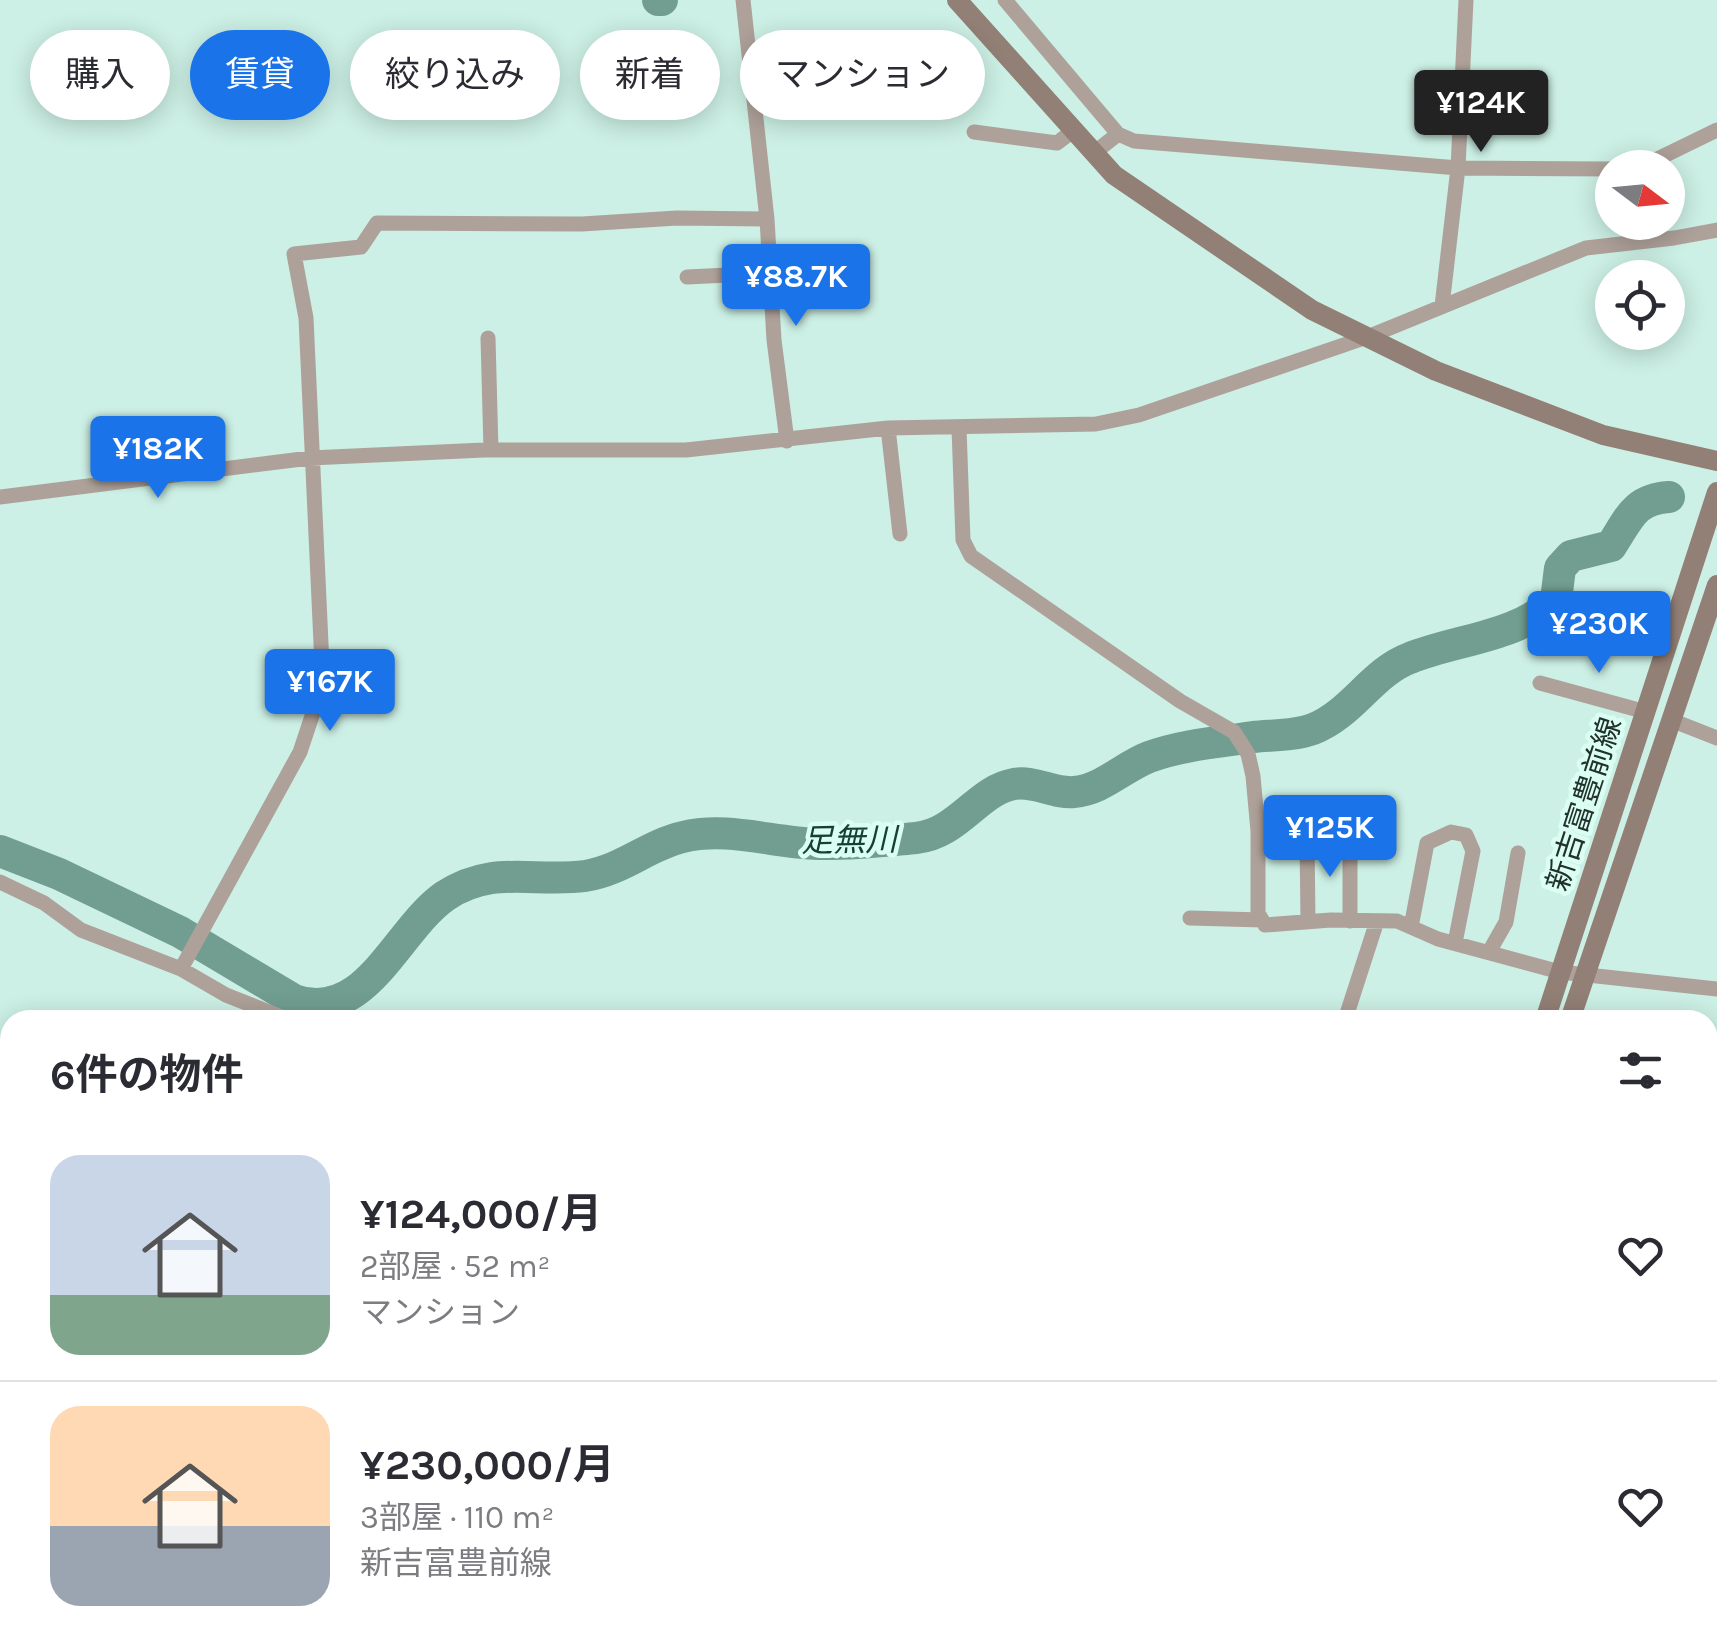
<!DOCTYPE html>
<html lang="ja">
<head>
<meta charset="utf-8">
<style>
  :root { --surface:#fff; --page:#f7f7f7; --text:#2b2b33; --muted:#7c7c81; --line:#e1e1e2; --accent:#1a73e8 }
  body { margin:0; font-family:Karla,"Noto Sans JP",sans-serif; background:var(--page); color:var(--text); height:100vh; display:flex; flex-direction:column; font-size:38px; white-space:nowrap }
  * { box-sizing:border-box; margin:0 }
  p { font-size:32px; color:var(--muted) }
  .icon { flex:none; width:55px; height:55px; fill:none; stroke:currentColor; stroke-width:2; stroke-linecap:round; stroke-linejoin:round }
  .map { position:relative; flex:1; overflow:hidden }
  .sheet { position:absolute; left:0px; top:1010px; width:1718px; height:640px; display:flex; flex-direction:column; background:var(--surface); border-radius:30px 30px 0 0; box-shadow:0 5px 25px #0003 }
  .sheet>* { flex:none }
  .guide { position:absolute; left:30px; top:30px; width:1000px; height:90px; display:flex; gap:20px }
  .needle { width:65px; rotate:106deg }
  .tools { position:absolute; left:1595px; top:150px; display:grid; gap:20px }
  .tools a { display:grid; place-items:center; width:90px; height:90px; border-radius:50%; background:var(--surface); box-shadow:0 5px 25px #0003; font-size:50px }
  .price { position:absolute; translate:-50% -85px; padding:0 22px; border-radius:10px; background:var(--accent); color:#fff; font-size:32px; line-height:65px; filter:drop-shadow(0 2px 5px #0008) }
  .price::after { content:''; position:absolute; left:50%; top:60px; width:30px; height:22px; margin-left:-15px; background:inherit; clip-path:polygon(0 0,100% 0,50% 100%) }
  .price.active { background:#222; color:#fff }
  ul { padding:0; list-style:none }
  li { display:flex; align-items:center; gap:30px; height:250px; padding:0 50px }
  li+li { border-top:2px solid var(--line) }
  li span { display:grid; place-items:center; flex:none; width:280px; height:200px; border-radius:30px; color:#555 }
  li>.icon { margin-inline-start:auto }
  span .icon { width:120px; height:120px; fill:#fffc; stroke-width:1 }
  li b { font-size:42px }
  h2 { display:flex; justify-content:space-between; align-items:center; height:120px; padding:0 50px; font-size:42px }
  .pill { padding:0 35px; border-radius:45px; background:var(--surface); box-shadow:0 5px 25px #0003; font-size:35px; line-height:90px }
  .pill.active { background:var(--accent); color:#fff }
  .map>svg:first-child { display:block }
  .green { fill:#e5c2b0 }
  .lines { fill:none; stroke-linecap:round; stroke-linejoin:round }
  .river { stroke:#719e91; stroke-width:32 }
  .building { fill:#aad9cb; stroke:#82a399; stroke-width:2.5 }
  .street { stroke:#aea19a; stroke-width:15 }
  .secondary { stroke:#927f76; stroke-width:20 }
  .primary { stroke:#7e675b; stroke-width:22 }
  .labels { text-anchor:middle; stroke-width:9; stroke-linejoin:round; paint-order:stroke }
  .street-label { font-size:30px; fill:#23312d; stroke:#dafef2 }
  .water-label { font-size:32px; font-style:italic; fill:#163f35; stroke:#dafef2 }
</style>
</head>
<body>
<div class="map">
<svg width="1717" height="1650" viewBox="0 0 1717 1650">
  <rect width="100%" height="100%" fill="#ccf0e5"/>
  <!-- green -->
  <path class="green" d="M 1708,1427 L 1717,1433 L 1717,1596 L 1708,1519 Z"/>
  <g class="lines">
    <!-- river -->
    <path class="river" d="M 658,0 L 662,0
      M 0,851 L 59,874 L 180,932 L 294,1000 C 366,1025 396,930 445,896 C 493,864 534,883 585,876 C 623,870 648,845 683,837 C 728,826 773,843 818,844 C 850,845 884,841 916,838 C 958,834 978,790 1014,784 C 1034,780 1054,794 1074,792 C 1102,790 1123,767 1149,757 C 1181,745 1220,742 1253,737 C 1273,735 1294,736 1313,729 C 1352,714 1372,672 1410,658 C 1458,639 1518,637 1556,600 L 1560,568 L 1571,556 L 1611,546 C 1629,519 1634,499 1669,497"/>
  </g>
  <!-- building -->
  <path class="building" d="M 1708,1626 L 1710,1650 L 1556,1650 L 1555,1640 L 1708,1640 Z"/>
  <g class="lines">
    <!-- street -->
    <path class="street" d="M 743,0 L 767,219 L 774,340 L 787,441
      M 1005,0 L 1118,134
      M 974,132 L 1057,143 L 1074,130
      M 1094,153 L 1118,134 L 1134,141 L 1458,168 L 1612,169
      M 1639,168 L 1717,130
      M 687,277 L 770,273
      M 1442,306 L 1458,168 L 1466,0
      M 488,338 L 491,450
      M 888,428 L 900,534
      M 959,428 L 963,540 L 971,556 L 1180,701 L 1234,732 L 1248,754 L 1253,776 L 1258,831 L 1258,913 L 1265,925 L 1331,920 L 1397,921 L 1438,939 L 1560,972 L 1717,989
      M 0,497 L 310,458 L 484,450 L 686,450 L 888,428 L 1096,424 L 1139,415 L 1370,336 L 1586,248 L 1674,238 L 1717,230
      M 1540,683 L 1646,712
      M 1671,720 L 1717,738
      M 1307,839 L 1308,922
      M 1350,846 L 1350,921
      M 0,882 L 44,903 L 81,930 L 181,969 L 226,995 L 289,1020
      M 1190,918 L 1262,920
      M 1411,927 L 1427,843 L 1451,832 L 1466,835 L 1473,851 L 1455,943
      M 1489,952 L 1506,922 L 1518,853
      M 181,969 L 300,752 L 313,713 L 322,665 L 306,318 L 294,254 L 361,247 L 377,223 L 582,224 L 677,218 L 767,219
      M 1345,1020 L 1377,921
      M 1708,1102 L 1717,1097
      M 1708,1274 L 1717,1256
      M 1708,1405 L 1712,1374
      M 0,1617 L 10,1596
      M 525,1650 L 543,1640"/>
    <!-- secondary -->
    <path class="secondary" d="M 957,0 L 1114,175 L 1312,310 L 1436,371 L 1603,435 L 1717,461
      M 1545,1020 L 1717,492
      M 1570,1020 L 1717,585
      M 1344,1650 L 1347,1640
      M 1368,1650 L 1371,1640"/>
    <!-- primary -->
    <path class="primary" d="M 0,1352 L 10,1356
      M 1047,1640 L 1069,1650"/>
  </g>
  <g class="labels">
    <!-- street labels -->
    <g class="street-label">
      <text transform="translate(1584 804) rotate(-72)" y="10">新吉富豊前線</text>
    </g>
    <!-- water labels -->
    <g class="water-label">
      <text transform="translate(849 840) rotate(-1)" y="11">足無川</text>
    </g>
  </g>
</svg>
<div class="tools">
<a><svg class="needle" viewBox="-14 -14 28 28"><path d="M0-13l5 13h-10z" fill="#e53935"/><path d="M0 13l5-13h-10z" fill="#7c7c81"/></svg></a>
<a><svg class="icon" aria-label="locate" viewBox="0 0 24 24"><circle cx="12" cy="12" r="6"/><path d="M12 2v4M12 18v4M2 12h4M18 12h4"/></svg></a>
</div>
<b class="price active" style="left:1481px;top:155px">¥124K</b>
<b class="price" style="left:796px;top:329px">¥88.7K</b>
<b class="price" style="left:158px;top:501px">¥182K</b>
<b class="price" style="left:1599px;top:676px">¥230K</b>
<b class="price" style="left:330px;top:734px">¥167K</b>
<b class="price" style="left:1330px;top:880px">¥125K</b>
<div class="guide">
<a class="pill">購入</a>
<a class="pill active">賃貸</a>
<a class="pill">絞り込み</a>
<a class="pill">新着</a>
<a class="pill">マンション</a>
</div>
<section class="sheet">
<h2>6件の物件<svg class="icon" aria-label="filters" viewBox="0 0 24 24"><path d="M4 7h16M4 17h16"/><circle cx="9" cy="7" r="2"/><circle cx="15" cy="17" r="2"/></svg></h2>
<ul>
<li><span style="background:linear-gradient(#c9d6e8 70%,#7fa58c 0)"><svg class="icon" aria-label="home" viewBox="0 0 24 24"><path d="M3 11l9-7 9 7M6 9v11h12V9"/></svg></span><div><b>¥124,000/月</b><p>2部屋 · 52 m²</p><p>マンション</p></div><svg class="icon" aria-label="heart" viewBox="0 0 24 24"><path d="M12 20l-8-8c-3-5 5-10 8-4 3-6 11-1 8 4z"/></svg></li>
<li><span style="background:linear-gradient(#ffd9b3 60%,#9aa5b1 0)"><svg class="icon" aria-label="home" viewBox="0 0 24 24"><path d="M3 11l9-7 9 7M6 9v11h12V9"/></svg></span><div><b>¥230,000/月</b><p>3部屋 · 110 m²</p><p>新吉富豊前線</p></div><svg class="icon" aria-label="heart" viewBox="0 0 24 24"><path d="M12 20l-8-8c-3-5 5-10 8-4 3-6 11-1 8 4z"/></svg></li>
</ul>
</section>
</div>
</body>
</html>
